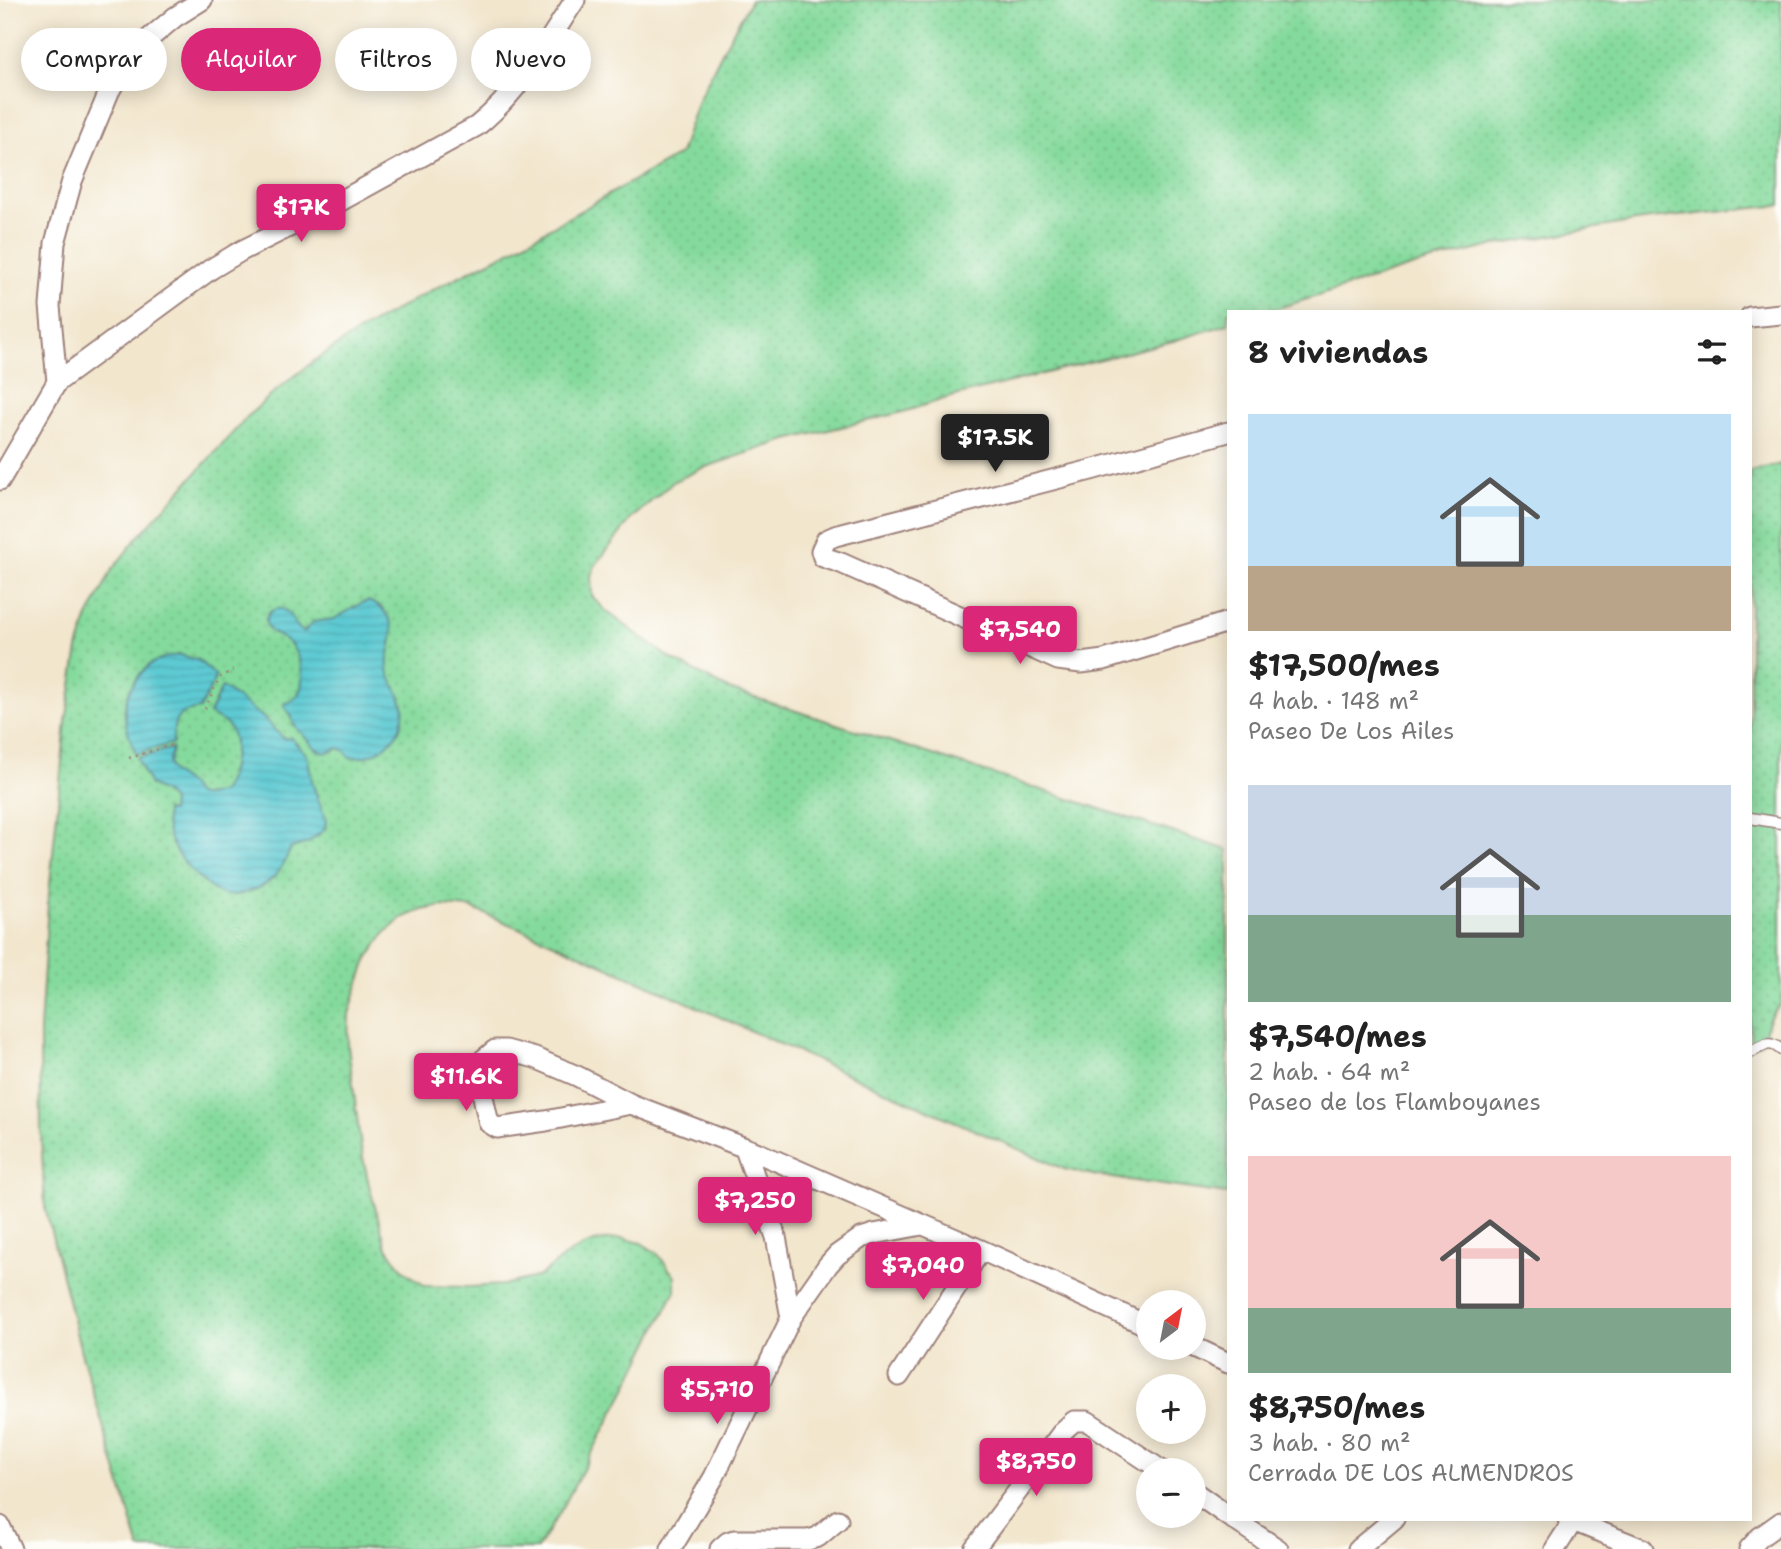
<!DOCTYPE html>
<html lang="es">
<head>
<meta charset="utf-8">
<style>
  :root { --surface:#fff; --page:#f6f6f6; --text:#222; --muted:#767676; --accent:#db2777 }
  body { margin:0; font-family:"Shantell Sans",sans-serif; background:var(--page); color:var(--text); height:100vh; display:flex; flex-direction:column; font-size:26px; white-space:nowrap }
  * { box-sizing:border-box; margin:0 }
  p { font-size:23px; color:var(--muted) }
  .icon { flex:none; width:38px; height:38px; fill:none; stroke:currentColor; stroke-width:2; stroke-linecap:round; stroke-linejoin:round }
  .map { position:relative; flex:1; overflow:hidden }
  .side { position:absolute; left:1227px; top:310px; width:525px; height:1211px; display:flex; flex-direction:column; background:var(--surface); border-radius:0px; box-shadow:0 4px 18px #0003 }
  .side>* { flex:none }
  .guide { position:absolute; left:21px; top:28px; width:665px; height:63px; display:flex; gap:14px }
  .needle { width:46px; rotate:32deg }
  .fabs { position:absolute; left:1136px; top:1290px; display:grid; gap:14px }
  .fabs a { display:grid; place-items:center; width:70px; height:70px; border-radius:50%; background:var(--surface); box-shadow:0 4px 18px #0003; font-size:35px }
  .price { position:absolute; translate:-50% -60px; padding:0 16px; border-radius:7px; background:var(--accent); color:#fff; font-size:23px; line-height:46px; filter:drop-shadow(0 2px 4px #0008) }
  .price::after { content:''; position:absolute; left:50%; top:42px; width:21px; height:16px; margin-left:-10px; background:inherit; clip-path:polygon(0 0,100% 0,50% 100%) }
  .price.selected { background:#222; color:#fff }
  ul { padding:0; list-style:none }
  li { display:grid; align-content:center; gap:14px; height:371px; padding:0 21px }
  li span { display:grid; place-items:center; height:217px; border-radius:0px; color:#555 }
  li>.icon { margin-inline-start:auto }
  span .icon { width:126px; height:126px; fill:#fffc; stroke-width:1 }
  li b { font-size:30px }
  h2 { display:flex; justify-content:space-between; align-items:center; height:84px; padding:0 21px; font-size:30px }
  .tag { padding:0 24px; border-radius:32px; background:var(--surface); box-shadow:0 4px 18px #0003; font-size:24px; line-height:63px }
  .tag.selected { background:var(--accent); color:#fff }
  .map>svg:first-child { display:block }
  .grass { fill:url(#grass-dots); stroke:#677c64; stroke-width:2 }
  .water { fill:url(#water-rules); stroke:#54747f; stroke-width:2 }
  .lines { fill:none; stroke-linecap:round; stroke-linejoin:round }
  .lane-casing { stroke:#9e827c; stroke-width:13 }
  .street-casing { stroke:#9e827c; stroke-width:23 }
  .path { stroke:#9e827c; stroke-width:2.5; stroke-dasharray:2 5; stroke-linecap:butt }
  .lane { stroke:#fff; stroke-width:10 }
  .street { stroke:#fff; stroke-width:19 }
</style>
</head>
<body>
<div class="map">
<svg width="1781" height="1549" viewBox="0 0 1781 1549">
  <defs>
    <pattern id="grass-dots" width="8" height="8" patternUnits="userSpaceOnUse" patternTransform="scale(1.75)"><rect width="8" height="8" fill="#84da9c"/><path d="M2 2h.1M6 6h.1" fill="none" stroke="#74bb87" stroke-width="1.8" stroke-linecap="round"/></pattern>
    <pattern id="water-rules" width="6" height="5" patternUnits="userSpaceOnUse" patternTransform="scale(1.75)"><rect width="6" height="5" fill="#5dcad3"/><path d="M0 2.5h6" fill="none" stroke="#52adb5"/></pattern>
  </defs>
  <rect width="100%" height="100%" fill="#fdfcf7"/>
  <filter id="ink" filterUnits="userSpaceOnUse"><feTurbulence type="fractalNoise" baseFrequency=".0143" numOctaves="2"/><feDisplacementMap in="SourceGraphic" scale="14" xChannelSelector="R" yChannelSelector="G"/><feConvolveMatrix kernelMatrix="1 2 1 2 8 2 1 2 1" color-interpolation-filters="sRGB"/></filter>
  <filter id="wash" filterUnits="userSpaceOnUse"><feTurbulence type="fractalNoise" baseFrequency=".00686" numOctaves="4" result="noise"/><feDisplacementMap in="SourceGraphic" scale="28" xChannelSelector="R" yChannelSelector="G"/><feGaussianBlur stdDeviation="1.57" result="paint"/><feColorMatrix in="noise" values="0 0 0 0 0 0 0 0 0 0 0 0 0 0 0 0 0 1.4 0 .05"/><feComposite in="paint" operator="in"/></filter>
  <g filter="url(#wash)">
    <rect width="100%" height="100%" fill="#f2e6cd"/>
    <!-- grass -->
    <path class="grass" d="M 751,0 L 1781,0 L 1781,205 L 1642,220 L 1496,245 L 1420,264 L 1269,311 L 1228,312 L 1228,324 L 1173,341 L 947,398 L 903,412 L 783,441 L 700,469 L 673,482 L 632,518 L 595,566 L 591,576 L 592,596 L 606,611 L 668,657 L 728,689 L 1228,850 L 1228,1194 L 1098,1176 L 1064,1169 L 903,1099 L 552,942 L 471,908 L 443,906 L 422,910 L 402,918 L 385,933 L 368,958 L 356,991 L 349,1014 L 348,1046 L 361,1148 L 369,1185 L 386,1246 L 395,1259 L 406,1272 L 425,1286 L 469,1287 L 503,1285 L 540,1276 L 565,1256 L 583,1246 L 598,1241 L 621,1238 L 641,1243 L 657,1253 L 675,1277 L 675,1291 L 627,1387 L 563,1507 L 537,1549 L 140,1549 L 81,1352 L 45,1207 L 41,1135 L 40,1031 L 48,904 L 66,721 L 78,649 L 87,619 L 112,570 L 136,539 L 249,415 L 278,389 L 314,361 L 359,331 L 430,291 L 506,253 L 680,154 L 698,100 L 723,50 Z
      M 1781,464 L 1781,1004 C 1768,1017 1766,1021 1765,1040 L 1750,1048 L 1750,471 Z"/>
    <!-- water -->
    <path class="water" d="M 368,601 C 384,606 395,621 392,638 C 391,649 386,659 388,670 C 391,682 400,692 403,705 C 408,734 377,762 349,757 L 346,752 L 339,748 L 325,753 L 316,749 L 294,725 L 291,715 L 284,706 L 285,703 C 310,697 303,663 292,646 C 287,637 271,636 267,626 C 263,616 272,607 282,609 C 293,612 292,626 304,632 L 313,622 L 334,619 L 362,603 Z
      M 180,655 L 198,660 L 216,676 L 200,709 C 175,712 173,720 173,743 L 136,754 C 131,741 124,724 125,710 C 125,691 141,668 158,660 C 165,657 172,656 180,655 Z
      M 222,687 L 264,718 L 282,737 L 287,739 L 290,737 L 307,755 L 313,785 L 326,821 L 325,829 L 308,843 L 291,848 C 287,857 282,868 275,876 C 263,890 231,901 215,891 C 206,885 197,876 190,869 C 174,852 164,834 166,811 L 171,812 L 172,801 L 165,793 L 150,785 L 137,758 L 172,748 C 172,754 168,759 169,765 C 171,776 182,777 189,785 C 193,790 193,795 201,796 C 208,797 217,793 223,791 C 232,777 240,740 228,726 C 224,721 216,718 209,714 Z"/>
  </g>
  <g filter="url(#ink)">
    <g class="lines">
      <defs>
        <path id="lane" d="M 1750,818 L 1781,823
          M 1750,1053 C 1761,1046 1770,1039 1781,1050"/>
        <path id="street" d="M 1750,317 L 1781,314
          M 57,382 L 50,306 L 55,243 L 72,181 L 109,92 L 124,65 L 145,42 L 175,17 L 202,0
          M 1228,432 L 1091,470 L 835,536 L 826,540 L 821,551 L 823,557 L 841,563 L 1058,660 L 1081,663 L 1104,660 L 1228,622
          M 0,480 L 57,382 L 211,269 L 241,251 L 337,203 L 477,126 C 520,91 545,46 575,0
          M 631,1104 L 546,1121 L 497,1128 L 489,1123 C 484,1103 478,1079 484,1059 L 495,1050 L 506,1050 L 535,1058 L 577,1076 L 631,1104 L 756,1152 L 981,1250 L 1148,1326
          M 745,1149 L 776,1237 L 791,1318
          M 1194,1347 L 1228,1363
          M 899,1376 L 981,1250
          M 1194,1492 L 1228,1516
          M 1233,1519 L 1278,1549
          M 1568,1519 L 1643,1549
          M 0,1526 L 11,1549
          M 671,1549 L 714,1477 L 791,1318 L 828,1265 L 837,1255 L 861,1238 L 874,1234 L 922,1225
          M 720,1549 L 728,1542 L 734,1540 L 808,1540 L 818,1537 L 838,1520
          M 974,1549 L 1064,1430 L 1074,1421 L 1087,1421 L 1161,1470
          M 1358,1549 L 1394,1519
          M 1555,1549 L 1573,1521
          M 1749,1549 L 1760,1537 L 1781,1522"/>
      </defs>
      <!-- lane casing -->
      <use href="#lane" class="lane-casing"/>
      <!-- street casing -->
      <use href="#street" class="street-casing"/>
      <!-- path -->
      <path class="path" d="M 205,709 L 219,678 L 233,670
        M 129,758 L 172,745"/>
      <!-- lane -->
      <use href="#lane" class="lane"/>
      <!-- street -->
      <use href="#street" class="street"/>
    </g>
  </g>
</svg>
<div class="fabs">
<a><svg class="needle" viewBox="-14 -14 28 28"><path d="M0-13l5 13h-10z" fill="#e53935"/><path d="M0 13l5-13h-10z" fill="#767676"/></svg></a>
<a>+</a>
<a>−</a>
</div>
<b class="price" style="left:301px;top:244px">$17K</b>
<b class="price selected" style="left:995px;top:474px">$17.5K</b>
<b class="price" style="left:1020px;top:666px">$7,540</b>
<b class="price" style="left:466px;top:1113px">$11.6K</b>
<b class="price" style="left:755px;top:1237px">$7,250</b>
<b class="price" style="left:923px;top:1302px">$7,040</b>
<b class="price" style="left:717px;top:1426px">$5,710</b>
<b class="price" style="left:1036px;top:1498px">$8,750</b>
<div class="guide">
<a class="tag">Comprar</a>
<a class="tag selected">Alquilar</a>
<a class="tag">Filtros</a>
<a class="tag">Nuevo</a>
</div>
<section class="side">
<h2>8 viviendas<svg class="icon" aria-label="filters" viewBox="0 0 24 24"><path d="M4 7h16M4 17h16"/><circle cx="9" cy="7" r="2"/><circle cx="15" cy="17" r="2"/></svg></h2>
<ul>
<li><span style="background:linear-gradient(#bfe0f5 70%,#b9a48a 0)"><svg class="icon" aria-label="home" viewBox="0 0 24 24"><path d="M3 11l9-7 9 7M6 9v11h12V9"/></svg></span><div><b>$17,500/mes</b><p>4 hab. · 148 m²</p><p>Paseo De Los Ailes</p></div></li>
<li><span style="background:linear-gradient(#c9d6e8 60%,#7fa58c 0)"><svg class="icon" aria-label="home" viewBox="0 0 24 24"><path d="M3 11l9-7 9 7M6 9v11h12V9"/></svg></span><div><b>$7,540/mes</b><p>2 hab. · 64 m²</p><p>Paseo de los Flamboyanes</p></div></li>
<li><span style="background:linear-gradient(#f6c9c9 70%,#7fa58c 0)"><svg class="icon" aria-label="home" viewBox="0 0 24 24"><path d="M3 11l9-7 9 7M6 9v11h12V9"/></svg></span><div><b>$8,750/mes</b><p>3 hab. · 80 m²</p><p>Cerrada DE LOS ALMENDROS</p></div></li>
</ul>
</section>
</div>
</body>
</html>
